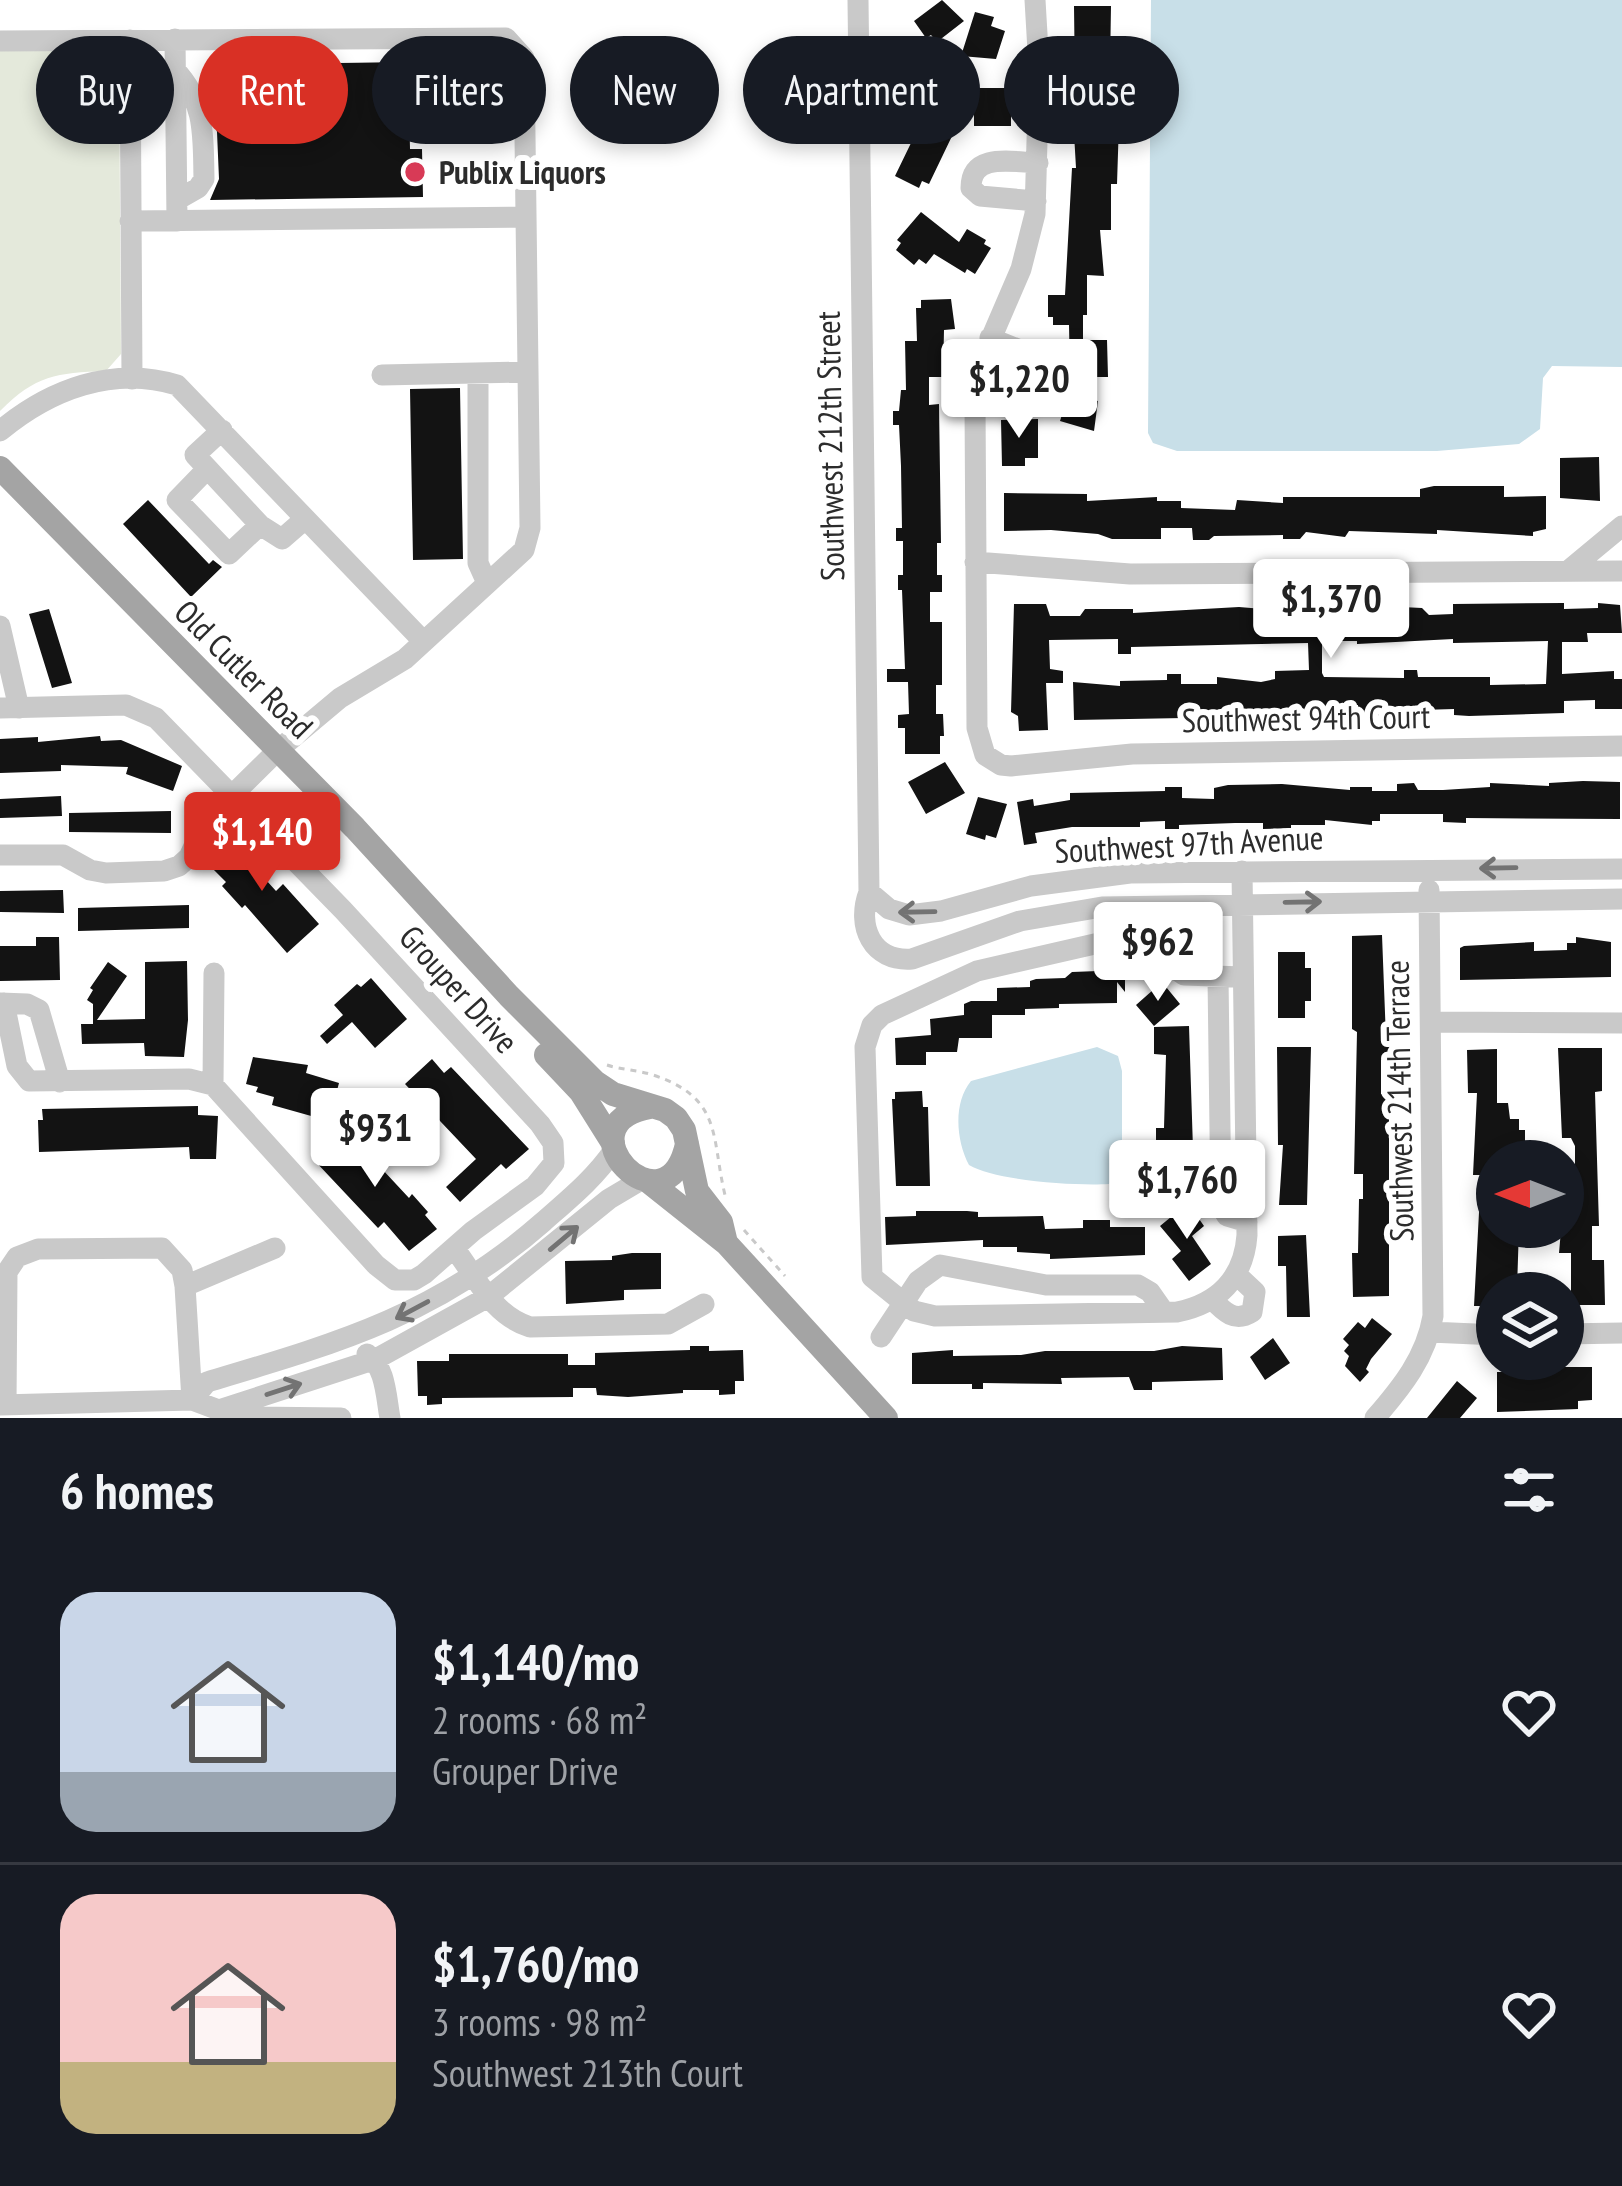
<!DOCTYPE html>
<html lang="en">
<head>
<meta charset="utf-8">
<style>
  :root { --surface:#171b24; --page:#242831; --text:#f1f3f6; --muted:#9ea1a6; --line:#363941; --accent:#d93025 }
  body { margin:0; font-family:"PT Sans Narrow",sans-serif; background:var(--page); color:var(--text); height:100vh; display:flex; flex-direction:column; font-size:45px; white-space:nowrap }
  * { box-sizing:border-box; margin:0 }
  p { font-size:39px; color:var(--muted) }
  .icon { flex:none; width:66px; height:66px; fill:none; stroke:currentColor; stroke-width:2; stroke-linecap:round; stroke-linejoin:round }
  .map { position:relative; height:1418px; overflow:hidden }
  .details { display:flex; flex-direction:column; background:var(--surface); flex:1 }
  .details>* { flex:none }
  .top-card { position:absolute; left:36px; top:36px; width:1551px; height:108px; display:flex; gap:24px }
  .needle { width:78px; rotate:270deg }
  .controls { position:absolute; left:1476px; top:1140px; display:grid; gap:24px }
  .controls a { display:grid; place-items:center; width:108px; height:108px; border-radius:50%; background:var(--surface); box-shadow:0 6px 18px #0003; font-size:60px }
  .price { position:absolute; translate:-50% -102px; padding:0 27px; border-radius:12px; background:#fff; color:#222; font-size:39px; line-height:78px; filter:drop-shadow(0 3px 6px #0008) }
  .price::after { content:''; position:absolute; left:50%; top:72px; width:36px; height:27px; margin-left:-18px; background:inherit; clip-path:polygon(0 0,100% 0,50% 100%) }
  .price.on { background:var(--accent); color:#fff }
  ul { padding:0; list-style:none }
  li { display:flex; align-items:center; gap:36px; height:300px; padding:0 60px }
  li+li { border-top:3px solid var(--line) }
  li span { display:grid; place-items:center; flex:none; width:336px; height:240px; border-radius:36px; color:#555 }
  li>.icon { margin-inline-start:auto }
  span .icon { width:144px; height:144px; fill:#fffc; stroke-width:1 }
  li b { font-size:51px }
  h2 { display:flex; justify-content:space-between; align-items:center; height:144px; padding:0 60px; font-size:51px }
  .tag { padding:0 42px; border-radius:54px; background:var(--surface); box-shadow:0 6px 18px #0003; font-size:42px; line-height:108px }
  .tag.on { background:var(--accent); color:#fff }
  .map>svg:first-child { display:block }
  .green { fill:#e4e9db }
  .water { fill:#c8dfe8 }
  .building { fill:#131313; fill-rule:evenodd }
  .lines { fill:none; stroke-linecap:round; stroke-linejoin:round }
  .path { stroke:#c9c9c9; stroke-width:3; stroke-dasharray:6 6; stroke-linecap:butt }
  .minor { stroke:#c9c9c9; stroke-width:21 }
  .major { stroke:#a4a4a4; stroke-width:24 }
  .oneway { stroke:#737373 }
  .poi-dot { fill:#d83a56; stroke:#fff; stroke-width:4.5 }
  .labels { text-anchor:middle; stroke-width:12; stroke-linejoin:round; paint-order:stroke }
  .poi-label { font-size:33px; font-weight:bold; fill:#2c2c2c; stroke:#fff; text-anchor:start }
  .street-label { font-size:33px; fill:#2c2c2c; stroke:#fff }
</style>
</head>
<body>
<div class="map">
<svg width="1622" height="1418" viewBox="0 0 1622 1418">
  <rect width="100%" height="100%" fill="#fff"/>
  <!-- green -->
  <path class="green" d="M 108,49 L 119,64 L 121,354 L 106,371 C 56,373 36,375 0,411 L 0,50 Z"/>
  <!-- water -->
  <path class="water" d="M 1151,0 L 1622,0 L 1622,367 L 1552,366 L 1543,378 L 1540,429 L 1519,444 L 1437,451 L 1177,451 L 1153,443 L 1148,433 Z
    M 1097,1047 L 1118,1056 L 1122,1071 L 1122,1168 L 1109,1184 C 1076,1186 996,1181 969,1165 C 956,1140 953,1103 971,1081 Z"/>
  <!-- building -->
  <path class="building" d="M 942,0 L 964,21 L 937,42 L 931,35 L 926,38 L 914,21 Z
    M 1074,6 L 1111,6 L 1110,67 L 1114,67 L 1114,122 L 1119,122 L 1117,184 L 1111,184 L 1111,230 L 1100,230 L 1104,276 L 1087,275 L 1087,315 L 1083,315 L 1083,340 L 1107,340 L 1108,377 L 1070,377 L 1069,325 L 1053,325 L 1053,317 L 1048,317 L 1048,295 L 1065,295 L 1072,168 L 1076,168 L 1073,116 L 1083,116 L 1083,88 L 1075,88 Z
    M 975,12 L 994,17 L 991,26 L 1005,31 L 996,59 L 961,56 Z
    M 408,62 L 410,149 L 422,149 L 423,197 L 210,200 L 219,179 L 217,132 L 208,94 L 208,65 Z
    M 974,88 L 1011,88 L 1011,126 L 974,126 Z
    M 925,105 L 950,117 L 945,131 L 953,134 L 929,184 L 922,181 L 919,188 L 895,176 L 911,143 L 907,141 L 910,136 L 903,132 L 909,120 L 914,122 Z
    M 921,212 L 959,242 L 967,229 L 986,240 L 984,244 L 991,248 L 975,274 L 967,269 L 965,273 L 934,254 L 926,264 L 919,259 L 914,265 L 896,250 L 901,243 L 897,240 Z
    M 951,299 L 955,329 L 944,330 L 943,377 L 929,377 L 929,405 L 939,404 L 941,543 L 937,543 L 937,575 L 942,575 L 942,592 L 930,592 L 930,622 L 942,622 L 942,685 L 936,685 L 936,714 L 943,714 L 944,736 L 940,736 L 940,754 L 905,754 L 905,728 L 898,728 L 898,715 L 909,714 L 908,682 L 887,682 L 887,669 L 905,669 L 902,590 L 898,590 L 898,575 L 903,575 L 903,541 L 896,541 L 896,528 L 902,528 L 901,466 L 899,425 L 893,425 L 893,411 L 899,411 L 901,390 L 906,390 L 905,341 L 917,341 L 916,308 L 921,308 L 921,300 Z
    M 460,388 L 463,559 L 413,560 L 410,389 Z
    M 1069,392 L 1098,401 L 1094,431 L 1060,421 Z
    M 1038,419 L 1038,458 L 1025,458 L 1025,466 L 1002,466 L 1001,420 Z
    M 1599,457 L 1600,501 L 1560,498 L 1560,458 Z
    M 1434,486 L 1504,486 L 1504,497 L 1546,496 L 1546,529 L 1533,532 L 1533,536 L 1437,530 L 1437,534 L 1349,531 L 1345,537 L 1306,532 L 1300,539 L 1283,539 L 1283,535 L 1214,536 L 1209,540 L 1193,540 L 1192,528 L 1161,528 L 1161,539 L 1112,539 L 1098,534 L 1051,530 L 1004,531 L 1004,493 L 1087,494 L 1087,501 L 1157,497 L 1157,501 L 1181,501 L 1181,508 L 1235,510 L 1237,500 L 1283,503 L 1283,497 L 1420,497 L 1420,489 Z
    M 148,500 L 209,564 L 213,560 L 222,567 L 191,597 L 123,524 Z
    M 1564,603 L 1564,609 L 1598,608 L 1598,603 L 1620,605 L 1622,633 L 1587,633 L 1588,642 L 1562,642 L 1562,674 L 1614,671 L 1614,679 L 1622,679 L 1622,709 L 1595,709 L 1595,700 L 1564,701 L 1564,713 L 1469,716 L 1454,715 L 1454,709 L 1421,710 L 1421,715 L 1358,716 L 1358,705 L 1326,705 L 1326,717 L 1184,711 L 1184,718 L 1074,720 L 1073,682 L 1120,686 L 1120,681 L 1167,680 L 1167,674 L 1181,674 L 1181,684 L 1217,684 L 1217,677 L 1261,682 L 1275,679 L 1275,671 L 1309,670 L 1308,643 L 1131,647 L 1131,654 L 1118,654 L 1118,639 L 1049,640 L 1050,669 L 1063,671 L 1063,683 L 1046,683 L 1048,730 L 1019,731 L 1018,716 L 1011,712 L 1014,604 L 1046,604 L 1050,616 L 1080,616 L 1085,609 L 1133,609 L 1133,613 L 1239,607 L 1308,613 L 1308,607 L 1325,607 L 1325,613 L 1357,612 L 1357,606 L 1381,606 L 1422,608 L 1429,615 L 1453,614 L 1453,604 ZM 1453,639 L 1453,643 L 1548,641 L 1546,684 L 1490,685 L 1490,677 L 1418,677 L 1417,670 L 1404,670 L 1404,678 L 1324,677 L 1322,673 L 1322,641 L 1357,641 L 1357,644 Z
    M 49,609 L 72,683 L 52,688 L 29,614 Z
    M 100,736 L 101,741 L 121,740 L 182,766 L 173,791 L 126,774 L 128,767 L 61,765 L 61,771 L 0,773 L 0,739 L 38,737 L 38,742 Z
    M 945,762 L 965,793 L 926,814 L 908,782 Z
    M 1583,781 L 1620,782 L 1620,819 L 1466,818 L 1466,823 L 1443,822 L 1443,814 L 1380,814 L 1380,821 L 1372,821 L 1372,825 L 1325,820 L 1325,825 L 1291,825 L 1291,828 L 1263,829 L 1263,823 L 1235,823 L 1179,825 L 1179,829 L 1165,829 L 1165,821 L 1140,822 L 1140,827 L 1072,827 L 1035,833 L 1037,843 L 1024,845 L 1017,802 L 1033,799 L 1034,806 L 1070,800 L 1070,793 L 1165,791 L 1165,787 L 1182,787 L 1182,798 L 1214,799 L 1214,788 L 1228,785 L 1282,784 L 1350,790 L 1350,787 L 1372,787 L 1372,791 L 1397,791 L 1397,784 L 1414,783 L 1418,790 L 1443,790 L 1490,787 L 1490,783 L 1549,786 L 1549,783 Z
    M 61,796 L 62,816 L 0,818 L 0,799 Z
    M 978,797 L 1007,804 L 996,838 L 986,835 L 985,840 L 966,834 Z
    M 171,811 L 171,833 L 69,832 L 69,813 Z
    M 237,831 L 262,863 L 256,869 L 276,891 L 283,884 L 319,924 L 287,953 L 245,905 L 242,908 L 222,886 L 226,882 L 211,867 L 218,861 L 212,855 Z
    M 63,890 L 64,913 L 0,912 L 0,891 Z
    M 189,905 L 189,928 L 78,931 L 78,908 Z
    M 1382,935 L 1386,1039 L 1390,1039 L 1390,1059 L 1381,1060 L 1381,1094 L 1389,1094 L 1389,1296 L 1353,1297 L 1352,1253 L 1358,1253 L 1359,1199 L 1363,1199 L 1363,1174 L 1354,1174 L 1357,1032 L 1352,1029 L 1352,936 Z
    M 36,937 L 59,937 L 60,980 L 0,981 L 0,946 L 36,946 Z
    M 1576,937 L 1611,942 L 1611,977 L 1460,980 L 1460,948 L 1464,946 L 1534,942 L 1534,951 L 1567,950 L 1567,943 L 1576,943 Z
    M 1278,952 L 1305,952 L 1305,968 L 1311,968 L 1311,1001 L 1305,1001 L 1305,1018 L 1278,1018 Z
    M 187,961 L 188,1020 L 184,1057 L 145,1056 L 144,1043 L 82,1044 L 81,1024 L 93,1024 L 93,1004 L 87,1000 L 93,990 L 90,988 L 108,962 L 127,976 L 97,1020 L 145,1019 L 145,962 Z
    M 1125,970 L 1125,992 L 1117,982 L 1117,1003 L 1059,1004 L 1059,1008 L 1025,1009 L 1025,1015 L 992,1015 L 992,1038 L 959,1038 L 957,1052 L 926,1052 L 926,1065 L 896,1065 L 895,1038 L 931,1035 L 930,1019 L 964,1015 L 964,1004 L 971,1001 L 997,1001 L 997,988 L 1030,987 L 1030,981 L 1036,979 L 1065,978 L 1072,972 Z
    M 371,978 L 407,1019 L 375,1048 L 352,1022 L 327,1044 L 320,1036 L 343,1015 L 334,1005 L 357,984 L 361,987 Z
    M 1162,982 L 1180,1004 L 1154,1026 L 1136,1005 Z
    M 1189,1026 L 1193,1149 L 1190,1191 L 1162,1190 L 1162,1171 L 1156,1171 L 1156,1128 L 1164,1128 L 1166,1055 L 1154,1054 L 1154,1027 Z
    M 1277,1047 L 1311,1047 L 1307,1205 L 1279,1205 L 1283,1145 L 1278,1145 Z
    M 1558,1048 L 1602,1048 L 1602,1091 L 1595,1092 L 1599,1226 L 1592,1226 L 1592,1260 L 1604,1260 L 1605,1305 L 1571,1305 L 1571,1253 L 1559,1253 L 1563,1207 L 1575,1207 L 1575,1146 L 1571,1138 L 1562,1138 Z
    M 1497,1049 L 1497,1103 L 1508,1103 L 1510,1119 L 1519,1119 L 1519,1130 L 1525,1130 L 1525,1146 L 1513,1146 L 1513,1161 L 1497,1161 L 1497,1227 L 1519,1227 L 1517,1289 L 1497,1293 L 1497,1306 L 1474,1306 L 1481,1175 L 1473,1175 L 1477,1093 L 1468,1093 L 1467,1050 Z
    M 253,1057 L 308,1065 L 306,1073 L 339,1083 L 329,1121 L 272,1105 L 274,1097 L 256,1092 L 258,1087 L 246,1084 Z
    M 432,1059 L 444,1073 L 451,1067 L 529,1149 L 506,1169 L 501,1164 L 460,1202 L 446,1187 L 476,1159 L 405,1084 Z
    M 922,1091 L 923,1107 L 928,1107 L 930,1186 L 896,1186 L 892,1099 L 895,1099 L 895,1092 Z
    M 198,1106 L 198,1115 L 218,1116 L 216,1159 L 190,1159 L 189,1147 L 39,1152 L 38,1120 L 43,1120 L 42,1109 Z
    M 346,1129 L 350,1129 L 358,1138 L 355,1140 L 409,1198 L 412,1194 L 428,1212 L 425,1215 L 437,1229 L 409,1251 L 384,1222 L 378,1228 L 314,1160 Z
    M 1188,1203 L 1204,1226 L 1192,1236 L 1211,1264 L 1189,1281 L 1172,1259 L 1181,1251 L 1160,1226 Z
    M 916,1211 L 967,1211 L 978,1212 L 978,1217 L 1043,1216 L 1045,1229 L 1083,1228 L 1083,1220 L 1110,1220 L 1110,1227 L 1145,1227 L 1145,1255 L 1050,1259 L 1050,1254 L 1017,1252 L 1017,1247 L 983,1247 L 983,1240 L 886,1245 L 885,1217 L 916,1216 Z
    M 1306,1235 L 1310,1317 L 1287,1317 L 1286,1266 L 1278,1266 L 1278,1236 Z
    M 632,1253 L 661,1253 L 661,1289 L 624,1290 L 624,1300 L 566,1304 L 565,1261 L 612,1260 L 612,1256 Z
    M 1372,1318 L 1392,1334 L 1371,1359 L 1366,1369 L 1369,1372 L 1360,1382 L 1345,1366 L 1349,1356 L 1344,1351 L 1349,1345 L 1343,1339 L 1358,1322 L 1365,1328 Z
    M 1273,1338 L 1290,1363 L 1265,1380 L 1250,1357 Z
    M 690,1346 L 709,1346 L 709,1351 L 743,1350 L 744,1381 L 735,1381 L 735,1394 L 719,1395 L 719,1390 L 683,1390 L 683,1393 L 628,1397 L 597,1395 L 596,1388 L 573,1388 L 573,1397 L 442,1398 L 442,1404 L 427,1405 L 427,1396 L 418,1396 L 417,1361 L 449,1361 L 449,1354 L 568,1354 L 568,1365 L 595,1365 L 595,1353 L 690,1350 Z
    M 1182,1346 L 1222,1348 L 1223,1380 L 1152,1382 L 1152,1390 L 1134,1390 L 1129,1377 L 1061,1378 L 1062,1384 L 983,1383 L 983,1389 L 972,1389 L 972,1384 L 912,1384 L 912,1353 L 953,1350 L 953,1356 L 1021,1355 L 1045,1351 L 1154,1351 Z
    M 1547,1367 L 1592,1367 L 1592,1400 L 1578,1401 L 1578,1409 L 1497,1412 L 1497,1372 L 1547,1372 Z
    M 1457,1381 L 1477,1398 L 1460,1418 L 1427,1418 Z"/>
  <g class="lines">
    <!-- path -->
    <path class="path" d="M 485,71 L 486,68
      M 607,1065 C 622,1070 638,1070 653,1075 C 723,1098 711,1137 725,1195
      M 744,1230 L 785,1276"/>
    <!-- minor -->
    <path class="minor" d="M 858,0 L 869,892 C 856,926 872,962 912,959 L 1020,921 L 1102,907 L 1622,899
      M 1035,0 L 1039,68 L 1035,214 L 1021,269 L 984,355 L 975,404 L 977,728 L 985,755 L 1001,765 L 1011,766 L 1132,754 L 1622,746
      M 175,39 L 177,221
      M 130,40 L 132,379
      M 0,41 L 506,38 L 524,58 L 530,528 L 524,550 L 405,659 L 340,698 L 278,750 L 206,821 L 189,857 L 179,866 L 164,871 L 106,873 L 90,870 L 63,855 L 0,855
      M 175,70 C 206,103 203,136 204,179 L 198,188 L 177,200
      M 1036,201 L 980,196 L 971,188 C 971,152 1012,162 1038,163
      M 130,221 L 526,217
      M 478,373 L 478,563 L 487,583
      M 382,375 L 528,372
      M 979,377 L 1019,384 L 1030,377 L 1030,354 L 990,338
      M 0,431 C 49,390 113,365 177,385 L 423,641
      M 207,469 L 177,500 L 229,554 L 260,525 L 195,455 L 222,430
      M 260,525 L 282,539 L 305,519
      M 975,562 L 1130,574 L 1622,571
      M 1569,570 L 1622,526
      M 0,626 L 19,708
      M 0,708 L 126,705 L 156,718 L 343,910 L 540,1124 L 553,1143 L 554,1163 L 535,1186 L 473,1231 L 424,1274 L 414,1280 L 395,1280 L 376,1265 L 213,1085 L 189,1079 L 29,1081 L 17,1066 L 4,1003
      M 1242,871 L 1247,1235 C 1244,1278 1218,1304 1177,1312 L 935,1316 L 914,1311 L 872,1277 L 865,1047 L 872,1025 L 882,1015 L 977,971 L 1099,943 L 1144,948 L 1184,975 L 1243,977
      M 869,892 L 889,909 L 909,915 L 941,911 L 1031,886 L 1130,873 L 1622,869
      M 1218,977 L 1221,1206 L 1227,1216 L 1247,1222
      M 0,1003 L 27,1004 L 39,1010 L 60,1082
      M 1431,1022 L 1622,1023
      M 213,1085 L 214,973
      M 454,1248 C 477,1278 492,1315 530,1327 L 668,1324 L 704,1304
      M 185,1286 L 192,1400
      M 1212,1299 C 1224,1312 1235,1323 1252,1312 L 1255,1292 L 1237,1275
      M 1430,1332 L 1497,1335
      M 1563,1334 L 1622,1333
      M 881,1337 L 918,1281 L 940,1265 L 1046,1285 L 1138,1285 L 1150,1292 L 1164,1312
      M 367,1354 C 386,1367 386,1397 390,1418
      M 192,1400 L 207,1382 C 338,1343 437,1315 543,1222 C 569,1199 594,1179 614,1150
      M 0,1405 L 192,1400 L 219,1410 L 376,1359 L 488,1297 L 609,1199 L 641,1180
      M 6,1405 L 7,1272 L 17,1257 L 38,1249 L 162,1248 L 182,1270 L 185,1286 L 275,1248
      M 220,1411 L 243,1417 L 341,1418
      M 1375,1418 C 1402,1387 1426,1357 1433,1316 L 1429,890"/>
    <!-- major -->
    <path class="major" d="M 0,468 L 355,828 L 509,996 L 595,1082 L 613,1094 L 665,1110 L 676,1118 L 684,1130 L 697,1191 L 721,1222 L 726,1243
      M 546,1055 L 581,1092 L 613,1143
      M 650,1107 C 556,1124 666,1239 687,1144
      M 648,1181 L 726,1243 L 886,1418"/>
  </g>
  <!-- one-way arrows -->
  <defs><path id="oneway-shaft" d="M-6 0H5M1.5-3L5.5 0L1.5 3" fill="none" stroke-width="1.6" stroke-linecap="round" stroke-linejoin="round" transform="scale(3)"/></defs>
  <g class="oneway">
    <use href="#oneway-shaft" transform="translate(1498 868) rotate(179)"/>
    <use href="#oneway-shaft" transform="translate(1303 902) rotate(-1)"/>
    <use href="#oneway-shaft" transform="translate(917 912) rotate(179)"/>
    <use href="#oneway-shaft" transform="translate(564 1238) rotate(-40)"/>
    <use href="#oneway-shaft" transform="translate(412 1310) rotate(152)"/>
    <use href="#oneway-shaft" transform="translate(284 1389) rotate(-18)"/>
  </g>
  <!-- markers -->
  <circle class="poi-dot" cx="415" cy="172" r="12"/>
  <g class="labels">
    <!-- poi labels -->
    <g class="poi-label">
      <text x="439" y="184">Publix Liquors</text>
    </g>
    <!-- street labels -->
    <g class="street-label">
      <text transform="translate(830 446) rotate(-91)" y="12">Southwest 212th Street</text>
      <text transform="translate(244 669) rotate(45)" y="12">Old Cutler Road</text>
      <text transform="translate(1306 718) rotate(-1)" y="12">Southwest 94th Court</text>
      <text transform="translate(1189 844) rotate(-3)" y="12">Southwest 97th Avenue</text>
      <text transform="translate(459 989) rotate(48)" y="12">Grouper Drive</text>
      <text transform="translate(1399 1101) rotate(-91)" y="12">Southwest 214th Terrace</text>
    </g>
  </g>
</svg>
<div class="controls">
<a><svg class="needle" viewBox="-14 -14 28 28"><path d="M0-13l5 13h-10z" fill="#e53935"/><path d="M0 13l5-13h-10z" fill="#9ea1a6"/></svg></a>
<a><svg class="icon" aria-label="layers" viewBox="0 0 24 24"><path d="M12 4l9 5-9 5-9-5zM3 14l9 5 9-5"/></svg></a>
</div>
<b class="price" style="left:1019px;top:441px">$1,220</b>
<b class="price" style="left:1331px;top:661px">$1,370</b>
<b class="price on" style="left:262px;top:894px">$1,140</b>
<b class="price" style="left:1158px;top:1004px">$962</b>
<b class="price" style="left:375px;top:1190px">$931</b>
<b class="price" style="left:1187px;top:1242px">$1,760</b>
<div class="top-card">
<a class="tag">Buy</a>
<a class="tag on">Rent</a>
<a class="tag">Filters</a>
<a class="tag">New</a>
<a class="tag">Apartment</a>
<a class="tag">House</a>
</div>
</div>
<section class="details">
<h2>6 homes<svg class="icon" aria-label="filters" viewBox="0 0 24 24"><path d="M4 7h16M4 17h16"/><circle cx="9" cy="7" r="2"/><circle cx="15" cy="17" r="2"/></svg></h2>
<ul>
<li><span style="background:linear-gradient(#c9d6e8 75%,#9aa5b1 0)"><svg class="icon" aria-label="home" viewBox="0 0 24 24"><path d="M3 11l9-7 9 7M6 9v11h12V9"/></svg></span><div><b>$1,140/mo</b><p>2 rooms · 68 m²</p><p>Grouper Drive</p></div><svg class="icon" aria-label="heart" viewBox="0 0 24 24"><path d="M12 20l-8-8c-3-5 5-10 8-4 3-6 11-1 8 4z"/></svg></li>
<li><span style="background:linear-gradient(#f6c9c9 70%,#c2b280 0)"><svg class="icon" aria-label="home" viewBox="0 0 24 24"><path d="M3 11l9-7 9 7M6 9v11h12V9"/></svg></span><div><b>$1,760/mo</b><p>3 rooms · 98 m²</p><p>Southwest 213th Court</p></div><svg class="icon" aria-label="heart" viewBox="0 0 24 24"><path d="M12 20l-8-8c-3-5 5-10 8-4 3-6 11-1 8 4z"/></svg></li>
</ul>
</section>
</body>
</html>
